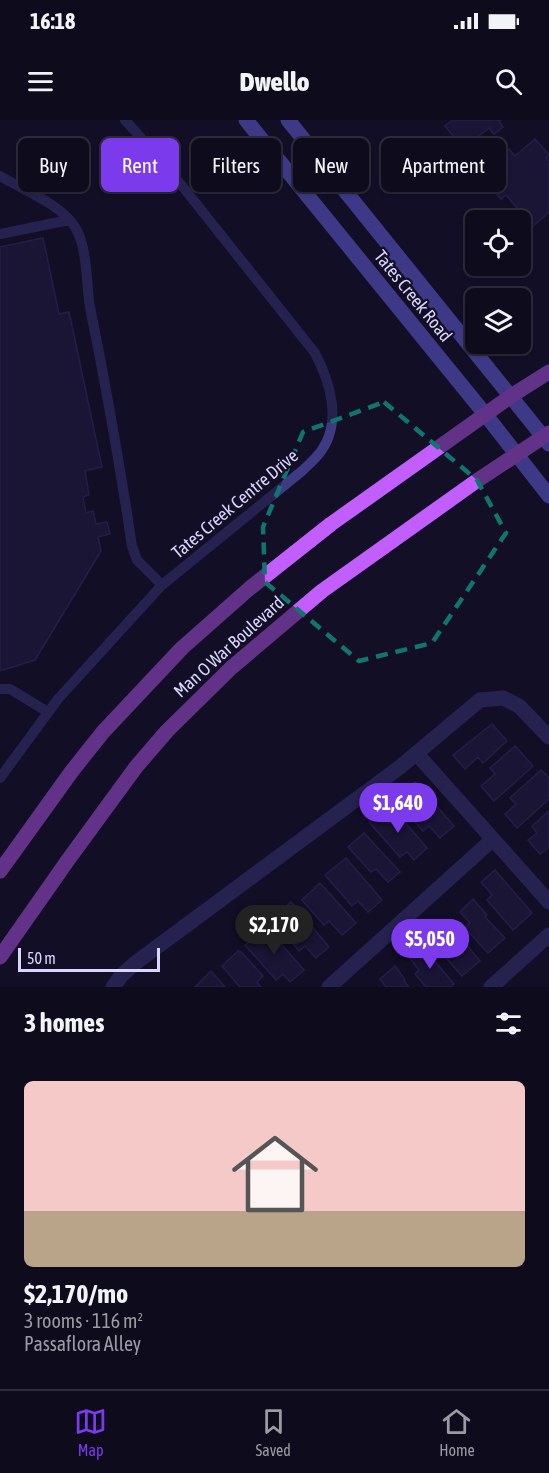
<!DOCTYPE html>
<html lang="en">
<head>
<meta charset="utf-8">
<style>
  :root { --surface:#0e0b1c; --page:#1c1929; --text:#f1f3f6; --muted:#9b9ba3; --line:#2e2b3b; --accent:#7c3aed }
  body { margin:0; font-family:"Asap Condensed",sans-serif; background:var(--page); color:var(--text); height:100vh; display:flex; flex-direction:column; font-size:22px; white-space:nowrap }
  * { box-sizing:border-box; margin:0 }
  p { font-size:20px; color:var(--muted) }
  .icon { flex:none; width:33px; height:33px; fill:none; stroke:currentColor; stroke-width:2; stroke-linecap:round; stroke-linejoin:round }
  .map { position:relative; height:867px; overflow:hidden }
  .sheet { display:flex; flex-direction:column; background:var(--surface); flex:1 }
  .sheet>* { flex:none }
  .guide { position:absolute; left:18px; top:18px; width:513px; height:54px; display:flex; gap:12px }
  .buttons { position:absolute; left:465px; top:90px; display:grid; gap:12px }
  .buttons a { display:grid; place-items:center; width:66px; height:66px; border-radius:9px; background:var(--surface); box-shadow:0 2px 4px #0004,0 0 0 2px var(--line); font-size:30px }
  .scale { position:absolute; left:18px; bottom:15px; width:142px; box-sizing:border-box; padding-left:6px; border:3px solid #dad5fe; border-top:0; font-size:16px; line-height:21px; white-space:nowrap; color:#dad5fe; -webkit-text-stroke:4px #130f26; paint-order:stroke }
  .price { position:absolute; translate:-50% -51px; padding:0 14px; border-radius:21px; background:var(--accent); color:#fff; font-size:20px; line-height:39px; filter:drop-shadow(0 2px 3px #0008) }
  .price::after { content:''; position:absolute; left:50%; top:36px; width:18px; height:14px; margin-left:-9px; background:inherit; clip-path:polygon(0 0,100% 0,50% 100%) }
  .price.selected { background:#222; color:#fff }
  ul { padding:0; list-style:none }
  li { display:grid; align-content:center; gap:12px; height:318px; padding:0 24px }
  li span { display:grid; place-items:center; height:186px; border-radius:9px; color:#555 }
  li>.icon { margin-inline-start:auto }
  span .icon { width:108px; height:108px; fill:#fffc; stroke-width:1 }
  li b { font-size:26px }
  h2 { display:flex; justify-content:space-between; align-items:center; height:72px; padding:0 24px; font-size:26px }
  .pill { padding:0 21px; border-radius:9px; background:var(--surface); box-shadow:0 2px 4px #0004,0 0 0 2px var(--line); font-size:21px; line-height:54px }
  .pill.selected { background:var(--accent); color:#fff }
  .status { display:flex; justify-content:space-between; align-items:center; height:42px; padding:0 30px; background:var(--surface); direction:ltr }
  .status svg { height:16px; fill:currentColor }
  header { display:flex; justify-content:space-between; align-items:center; height:78px; padding:0 24px; background:var(--surface); font-size:27px; font-weight:800 }
  .tabs { display:flex; justify-content:space-around; align-items:center; height:84px; border-top:2px solid var(--line); background:var(--surface); font-size:16px; color:var(--muted) }
  .tabs a { display:grid; justify-items:center; gap:3px }
  .tabs .selected { color:var(--accent) }
  .map>svg:first-child { display:block }
  .building { fill:#241c47; stroke:#3c2e72; stroke-width:1.5 }
  .lines { fill:none; stroke-linecap:round; stroke-linejoin:round }
  .lane { stroke:#3e3b84; stroke-width:10 }
  .street { stroke:#3e3b84; stroke-width:15 }
  .secondary { stroke:#716dfd; stroke-width:15 }
  .primary { stroke:#c15efd; stroke-width:15 }
  .marked { fill:none; stroke:#0f766e; stroke-width:4.5; stroke-dasharray:12 8; stroke-linejoin:round }
  .labels { text-anchor:middle; stroke-width:4.5; stroke-linejoin:round; paint-order:stroke }
  .street-label { font-size:18px; fill:#dad5fe; stroke:#130f26 }
</style>
</head>
<body>
<div class="status"><b>16:18</b><svg viewBox="0 0 49 12"><path d="M0 12V9h3v3zM5 12V6h3v6zM10 12V3h3v9zM15 12V0h3v12zM26 1h20v11H26zM47 4h2v5h-2z"/></svg></div>
<header><svg class="icon" aria-label="menu" viewBox="0 0 24 24"><path d="M4 6h16M4 12h16M4 18h16"/></svg>Dwello<svg class="icon" aria-label="search" viewBox="0 0 24 24"><circle cx="10" cy="10" r="6"/><path d="M15 15l6 6"/></svg></header>
<div class="map">
<svg width="549" height="867" viewBox="0 0 549 867">
  <rect width="100%" height="100%" fill="#130f26"/>
  <!-- building -->
  <path class="building" d="M 453,0 L 501,0 L 499,1 L 503,7 L 494,14 L 489,8 L 463,28 L 445,6 Z
    M 535,19 L 549,35 L 546,38 L 549,41 L 549,92 L 530,109 L 515,92 L 518,89 L 506,75 L 501,79 L 487,63 L 506,45 L 499,37 L 509,29 L 515,36 Z
    M 43,118 L 59,194 L 69,192 L 102,347 L 85,351 L 89,375 L 83,377 L 86,393 L 93,391 L 96,404 L 107,402 L 110,414 L 98,417 L 101,431 L 35,540 L 0,551 L 0,127 Z
    M 492,604 L 507,621 L 483,643 L 478,637 L 465,649 L 453,635 Z
    M 515,626 L 533,646 L 494,681 L 481,666 L 495,654 L 490,648 Z
    M 541,650 L 549,658 L 549,679 L 517,708 L 505,694 L 516,684 L 510,678 Z
    M 415,662 L 454,706 L 440,718 L 429,706 L 423,711 L 397,682 L 405,674 L 403,672 Z
    M 390,685 L 427,728 L 414,740 L 407,732 L 400,737 L 369,702 Z
    M 549,691 L 549,727 L 540,734 L 528,720 L 537,713 L 532,706 Z
    M 364,713 L 400,752 L 388,762 L 376,749 L 371,752 L 348,727 Z
    M 346,738 L 382,780 L 368,792 L 358,781 L 352,786 L 325,755 Z
    M 495,750 L 532,793 L 513,810 L 487,780 L 492,775 L 481,762 Z
    M 320,763 L 356,803 L 342,815 L 329,801 L 324,805 L 302,780 Z
    M 473,779 L 487,795 L 485,797 L 505,818 L 488,833 L 465,808 L 470,803 L 460,792 Z
    M 291,782 L 329,827 L 316,838 L 305,826 L 299,831 L 274,801 L 282,794 L 280,791 Z
    M 445,800 L 480,841 L 462,856 L 438,829 L 443,825 L 432,812 Z
    M 267,808 L 304,850 L 290,862 L 283,854 L 276,860 L 245,825 Z
    M 422,826 L 454,864 L 451,867 L 426,867 L 415,854 L 419,850 L 409,837 Z
    M 238,831 L 241,832 L 263,856 L 257,862 L 261,867 L 240,867 L 222,846 Z
    M 395,846 L 405,860 L 404,861 L 409,867 L 386,867 L 380,859 Z
    M 211,851 L 225,867 L 195,867 Z"/>
  <g class="lines">
    <!-- lane -->
    <path class="lane" d="M 0,56 C 22,69 62,85 75,107 C 88,128 86,164 90,187 C 106,266 120,346 132,426 L 137,440 L 162,465
      M 0,114 L 69,100
      M 0,569 L 10,569 L 48,592
      M 0,658 L 58,579 L 162,465 L 302,351 C 307,346 313,341 318,335 C 343,305 331,264 315,233 L 167,47 L 125,0"/>
    <!-- street -->
    <path class="street" d="M 416,633 L 549,782
      M 113,867 L 121,856 L 134,844 L 400,647 L 480,580 L 503,578 L 519,586 L 549,617
      M 329,867 L 492,720
      M 491,867 L 549,815"/>
    <!-- secondary -->
    <path class="secondary" d="M 246,0 L 485,294 L 549,376
      M 288,0 L 549,324"/>
    <!-- primary -->
    <path class="primary" d="M 0,751 L 72,651 L 103,612 L 182,528 L 250,468 L 331,404 L 511,276 L 549,252
      M 0,837 L 68,740 L 136,647 L 167,611 L 231,548 L 322,471 L 475,362 L 549,313"/>
  </g>
  <!-- marked area -->
  <path d="M0 0H549V867H0ZM 384,282 L 477,360 L 506,413 L 432,523 L 359,541 L 265,462 L 263,407 L 303,312 Z" fill="#130f26" fill-opacity=".55" fill-rule="evenodd"/>
  <path class="marked" d="M 384,282 L 477,360 L 506,413 L 432,523 L 359,541 L 265,462 L 263,407 L 303,312 Z"/>
  <g class="labels">
    <!-- street labels -->
    <g class="street-label">
      <text transform="translate(413 176) rotate(51)" y="6">Tates Creek Road</text>
      <text transform="translate(235 384) rotate(-40)" y="6">Tates Creek Centre Drive</text>
      <text transform="translate(229 527) rotate(-42)" y="6">Man O War Boulevard</text>
    </g>
  </g>
</svg>
<div class="buttons">
<a><svg class="icon" aria-label="locate" viewBox="0 0 24 24"><circle cx="12" cy="12" r="6"/><path d="M12 2v4M12 18v4M2 12h4M18 12h4"/></svg></a>
<a><svg class="icon" aria-label="layers" viewBox="0 0 24 24"><path d="M12 4l9 5-9 5-9-5zM3 14l9 5 9-5"/></svg></a>
</div>
<div class="scale">50 m</div>
<b class="price" style="left:398px;top:714px">$1,640</b>
<b class="price selected" style="left:274px;top:836px">$2,170</b>
<b class="price" style="left:430px;top:850px">$5,050</b>
<div class="guide">
<a class="pill">Buy</a>
<a class="pill selected">Rent</a>
<a class="pill">Filters</a>
<a class="pill">New</a>
<a class="pill">Apartment</a>
</div>
</div>
<section class="sheet">
<h2>3 homes<svg class="icon" aria-label="filters" viewBox="0 0 24 24"><path d="M4 7h16M4 17h16"/><circle cx="9" cy="7" r="2"/><circle cx="15" cy="17" r="2"/></svg></h2>
<ul>
<li><span style="background:linear-gradient(#f6c9c9 70%,#b9a48a 0)"><svg class="icon" aria-label="home" viewBox="0 0 24 24"><path d="M3 11l9-7 9 7M6 9v11h12V9"/></svg></span><div><b>$2,170/mo</b><p>3 rooms · 116 m²</p><p>Passaflora Alley</p></div></li>
</ul>
</section>
<nav class="tabs">
<a class="selected"><svg class="icon" aria-label="map" viewBox="0 0 24 24"><path d="M3 6l6-2 6 2 6-2v14l-6 2-6-2-6 2zM9 4v14M15 6v14"/></svg>Map</a>
<a><svg class="icon" aria-label="saved" viewBox="0 0 24 24"><path d="M7 4h10v16l-5-4-5 4z"/></svg>Saved</a>
<a><svg class="icon" aria-label="home" viewBox="0 0 24 24"><path d="M3 11l9-7 9 7M6 9v11h12V9"/></svg>Home</a>
</nav>
</body>
</html>
